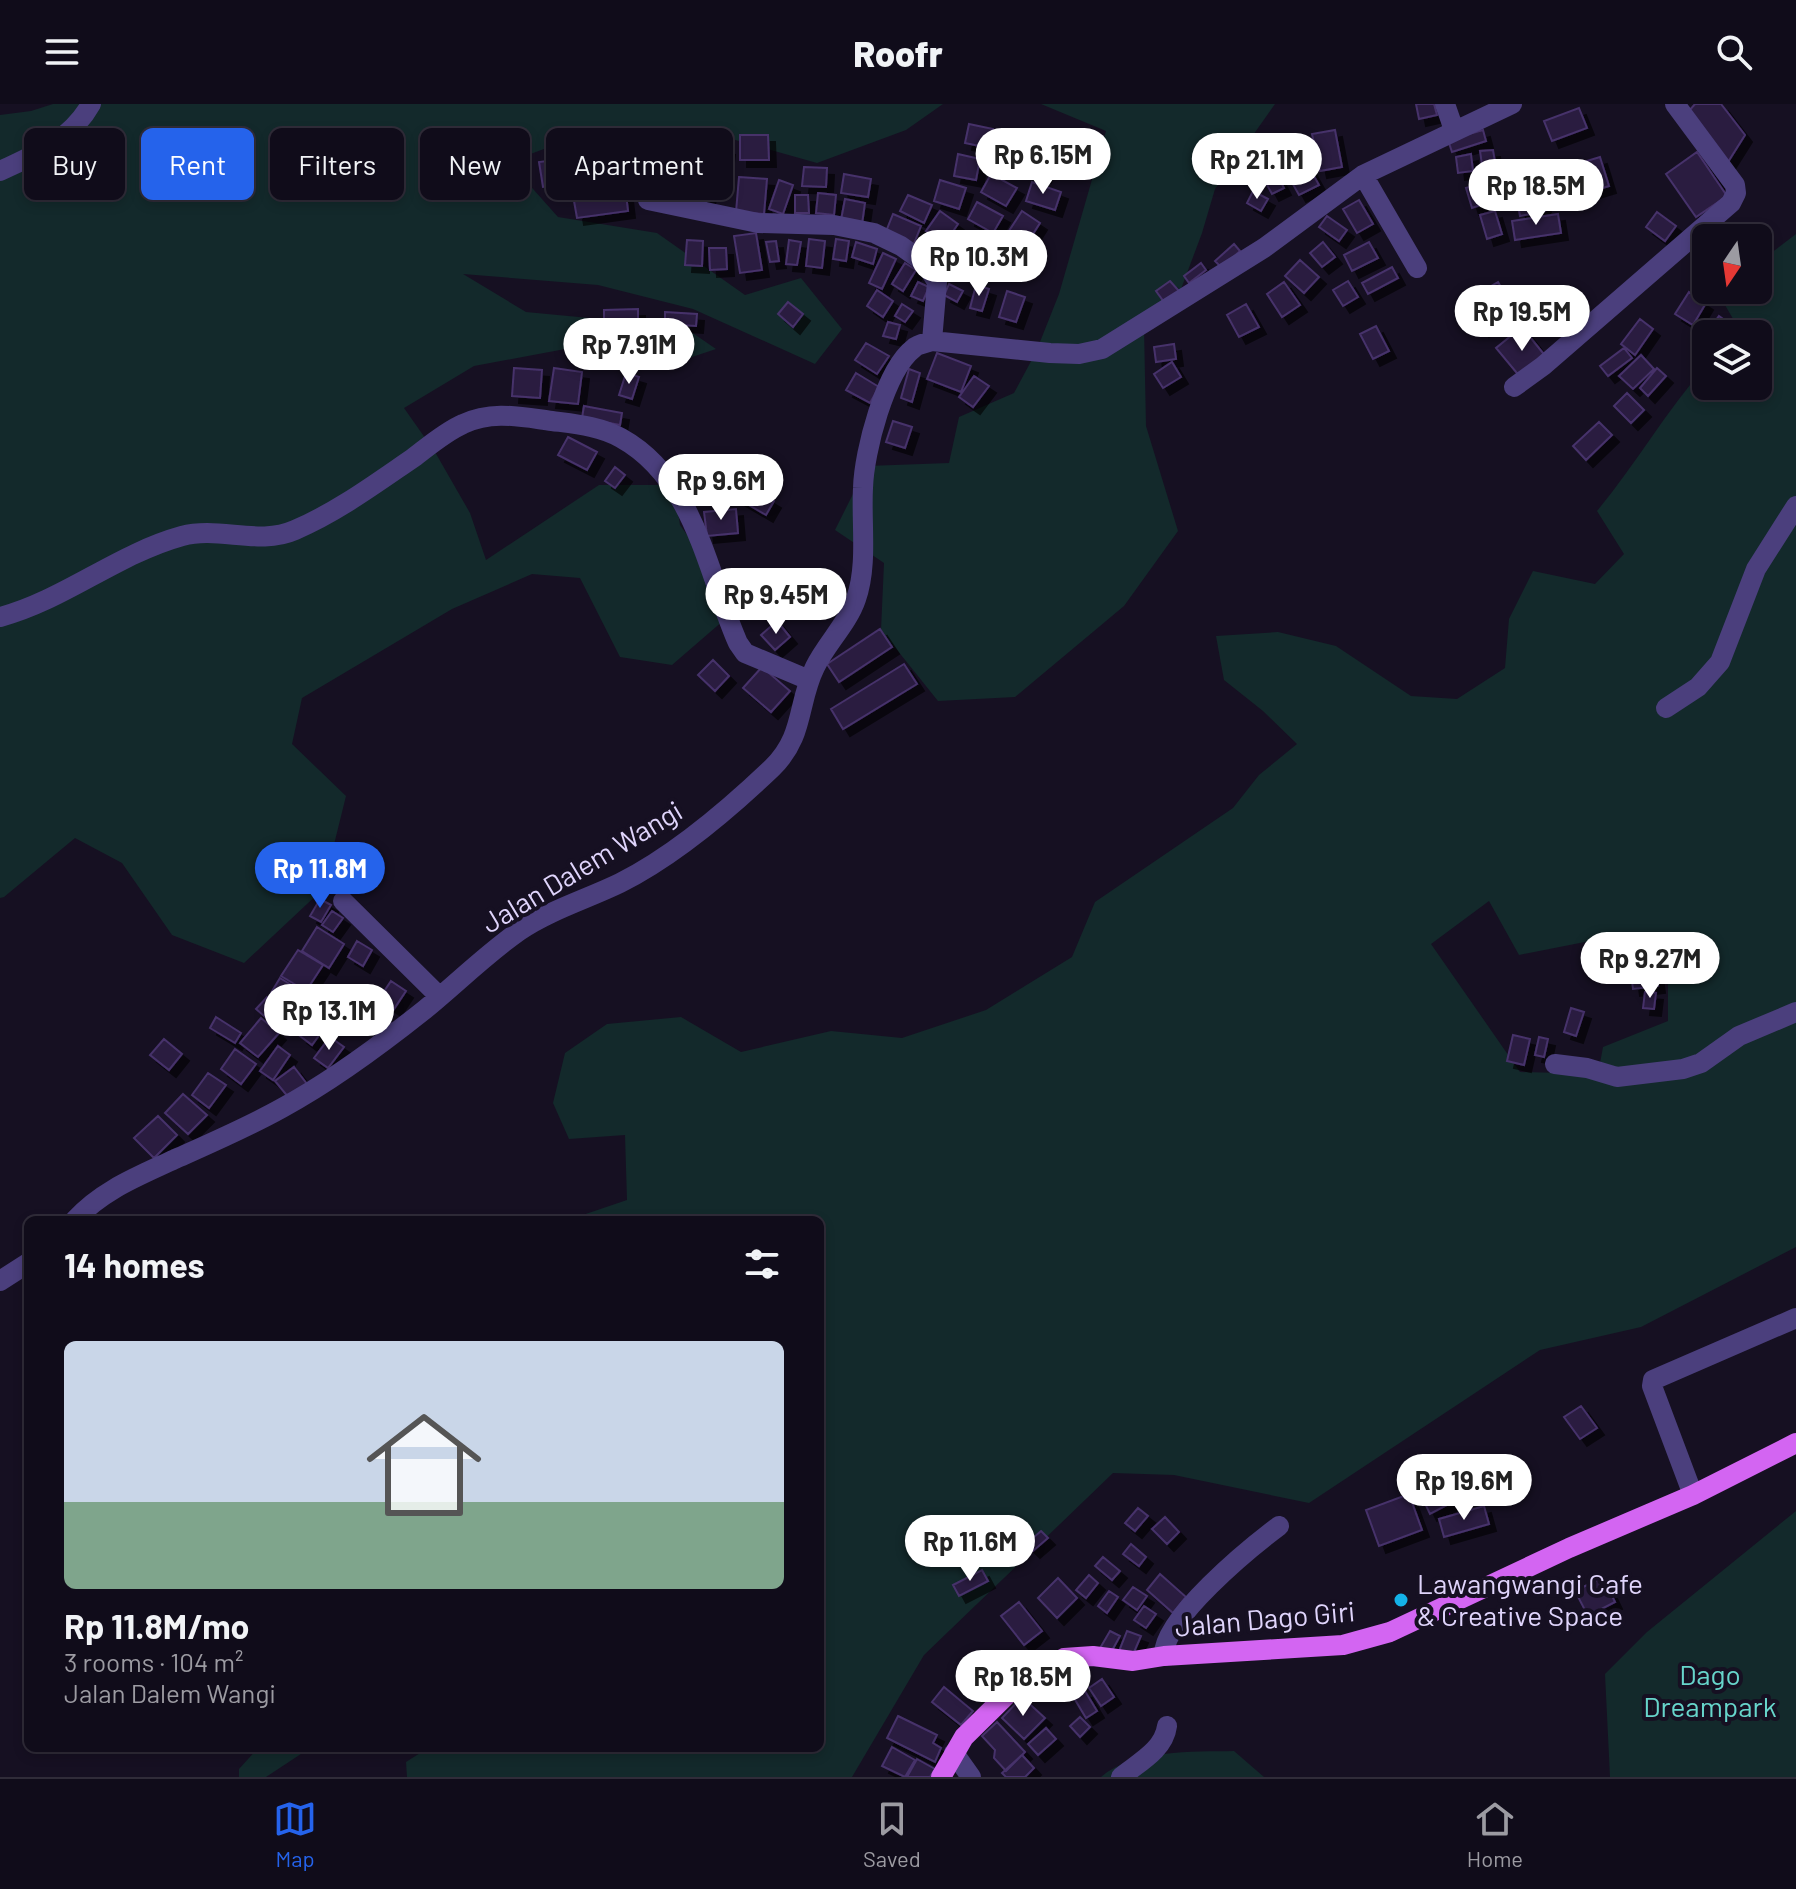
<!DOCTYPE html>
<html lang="en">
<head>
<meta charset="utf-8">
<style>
  :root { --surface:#100c1a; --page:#1e1a27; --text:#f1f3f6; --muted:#9c9ba2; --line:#302c39; --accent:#2563eb }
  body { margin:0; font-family:Barlow,sans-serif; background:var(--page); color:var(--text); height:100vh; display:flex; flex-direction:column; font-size:30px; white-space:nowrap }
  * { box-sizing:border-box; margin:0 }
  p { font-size:26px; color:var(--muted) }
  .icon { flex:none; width:44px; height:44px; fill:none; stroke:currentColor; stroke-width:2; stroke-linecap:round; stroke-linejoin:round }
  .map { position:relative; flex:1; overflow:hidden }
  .sheet { position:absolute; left:24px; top:1112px; width:800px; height:536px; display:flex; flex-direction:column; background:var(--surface); border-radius:12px; box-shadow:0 4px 12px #0003,0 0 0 2px var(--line) }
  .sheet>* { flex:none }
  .guide { position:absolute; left:24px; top:24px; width:800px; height:72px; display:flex; gap:16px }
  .needle { width:52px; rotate:193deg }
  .fabs { position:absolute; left:1692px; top:120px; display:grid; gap:16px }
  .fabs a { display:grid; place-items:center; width:80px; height:80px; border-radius:12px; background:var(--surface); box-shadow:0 4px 12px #0003,0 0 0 2px var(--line); font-size:40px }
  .price { position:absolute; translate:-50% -68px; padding:0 18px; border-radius:28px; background:#fff; color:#222; font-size:26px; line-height:52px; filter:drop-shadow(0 2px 4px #0008) }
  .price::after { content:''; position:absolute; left:50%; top:48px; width:24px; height:18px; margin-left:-12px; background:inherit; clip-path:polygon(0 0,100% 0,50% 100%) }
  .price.active { background:var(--accent); color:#fff }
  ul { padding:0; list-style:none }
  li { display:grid; align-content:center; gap:16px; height:424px; padding:0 40px }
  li+li { border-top:2px solid var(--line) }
  li span { display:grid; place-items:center; height:248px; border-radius:12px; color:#555 }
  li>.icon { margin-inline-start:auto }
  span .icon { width:144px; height:144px; fill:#fffc; stroke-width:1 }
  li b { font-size:34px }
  h2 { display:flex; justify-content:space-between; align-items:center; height:96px; padding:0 40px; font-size:34px }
  .tag { padding:0 28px; border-radius:12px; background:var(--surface); box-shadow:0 4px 12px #0003,0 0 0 2px var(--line); font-size:28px; line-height:72px }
  .tag.active { background:var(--accent); color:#fff }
  header { display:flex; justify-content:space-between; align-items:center; height:104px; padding:0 40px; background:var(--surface); font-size:36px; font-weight:800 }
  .dock { display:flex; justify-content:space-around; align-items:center; height:112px; border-top:2px solid var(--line); background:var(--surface); font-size:22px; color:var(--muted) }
  .dock a { display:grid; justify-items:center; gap:4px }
  .dock .active { color:var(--accent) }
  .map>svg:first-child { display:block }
  .green { fill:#13292b; fill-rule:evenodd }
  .building { fill:#2a1d41; stroke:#46326b; stroke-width:2; filter:url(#shadow) }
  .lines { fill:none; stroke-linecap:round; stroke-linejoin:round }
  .minor { stroke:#4b3f7d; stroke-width:20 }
  .major { stroke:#d365f2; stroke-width:20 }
  .poi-dot { fill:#14b2e8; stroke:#161022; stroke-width:3 }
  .labels { text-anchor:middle; stroke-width:8; stroke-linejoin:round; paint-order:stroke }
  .street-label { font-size:28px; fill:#dfd4fb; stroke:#161022 }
  .poi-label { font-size:28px; fill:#dfd4fb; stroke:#161022; text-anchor:start }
  .park-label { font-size:28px; fill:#67d5cb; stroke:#161022 }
</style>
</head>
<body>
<header><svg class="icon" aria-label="menu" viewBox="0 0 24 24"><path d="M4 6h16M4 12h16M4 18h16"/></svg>Roofr<svg class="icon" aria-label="search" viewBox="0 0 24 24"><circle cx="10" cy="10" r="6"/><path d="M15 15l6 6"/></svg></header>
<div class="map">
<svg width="1796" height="1673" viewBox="0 0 1796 1673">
  <defs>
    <filter id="shadow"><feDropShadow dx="7" dy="7" stdDeviation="0" flood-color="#0009"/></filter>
  </defs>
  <rect width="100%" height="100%" fill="#161022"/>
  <!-- green -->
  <path class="green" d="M 53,0 L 943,0 L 906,26 L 817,59 L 714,30 L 648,52 L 568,36 L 509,58 L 558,113 L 657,129 L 745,191 L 801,174 L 842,225 L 815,260 L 693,205 L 598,181 L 463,170 L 526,208 L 684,223 L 716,245 L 686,255 L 597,239 L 474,262 L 404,304 L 435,348 L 470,409 L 486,456 L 599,381 L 674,381 L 680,421 L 711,465 L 724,516 L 672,561 L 620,553 L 580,474 L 532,470 L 452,505 L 302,594 L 292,640 L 346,692 L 323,785 L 244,859 L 172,831 L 122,759 L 75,734 L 4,793 L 0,794 L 0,11 L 31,7 Z
    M 1041,0 L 1275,0 L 1215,85 L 1202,129 L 1178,193 L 1144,224 L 1146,322 L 1178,427 L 1124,502 L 1015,593 L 938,597 L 881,526 L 884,459 L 835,426 L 867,362 L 949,359 L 959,313 L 1014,289 L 1036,248 L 1059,190 L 1106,27 Z
    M 1796,130 L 1796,1143 L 1641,1223 L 1540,1246 L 1309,1399 L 1174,1371 L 1113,1369 L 924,1551 L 852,1673 L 407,1673 L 406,1658 L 428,1644 L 820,1644 L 820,1116 L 568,1116 L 627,1096 L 625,1031 L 569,1035 L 553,999 L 565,949 L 607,920 L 681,913 L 741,948 L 831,927 L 902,934 L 986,906 L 1072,853 L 1095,798 L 1233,704 L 1259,671 L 1297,640 L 1263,607 L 1224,576 L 1216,532 L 1278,528 L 1336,542 L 1411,592 L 1457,595 L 1505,564 L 1509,515 L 1533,467 L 1595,480 L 1624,450 L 1597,407 C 1636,360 1666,307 1706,262 L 1706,282 L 1758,282 L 1758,230 L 1735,230 L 1739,225 L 1722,196 L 1731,186 L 1758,186 L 1758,159 ZM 1489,797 L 1519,851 L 1595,836 L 1668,856 L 1668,917 L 1603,943 L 1598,970 L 1520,968 L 1431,840 Z
    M 1796,1407 L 1796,1673 L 1610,1673 L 1605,1570 L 1647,1528 Z
    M 258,1644 L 310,1644 L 266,1673 L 239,1673 L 239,1665 Z
    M 1234,1647 L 1264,1673 L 1101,1673 C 1133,1645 1193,1648 1234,1647 Z"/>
  <!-- building -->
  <path class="building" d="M 1416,0 L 1434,0 L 1437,11 L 1419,15 Z
    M 1695,0 L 1721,0 L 1745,31 L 1728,58 L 1688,8 Z
    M 1579,4 L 1587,24 L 1552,37 L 1544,17 Z
    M 969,20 L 993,25 L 989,44 L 965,39 Z
    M 1335,26 L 1342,63 L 1320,67 L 1312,30 Z
    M 1483,26 L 1486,37 L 1452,48 L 1448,36 Z
    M 740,31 L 768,31 L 769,56 L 740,56 Z
    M 1026,41 L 1052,50 L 1044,72 L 1019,63 Z
    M 1297,42 L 1319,81 L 1299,91 L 1277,52 Z
    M 716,43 L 728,44 L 726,61 L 714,59 Z
    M 1493,46 L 1495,58 L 1482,61 L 1480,47 Z
    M 1697,48 L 1727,92 L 1696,113 L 1666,70 Z
    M 601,50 L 604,75 L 543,83 L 539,58 Z
    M 958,50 L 980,55 L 976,76 L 954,72 Z
    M 1471,50 L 1473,67 L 1458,69 L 1456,53 Z
    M 1600,53 L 1609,82 L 1563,96 L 1554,67 Z
    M 1510,57 L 1523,77 L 1501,91 L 1488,71 Z
    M 1272,61 L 1284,84 L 1272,90 L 1260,68 Z
    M 804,63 L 827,64 L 826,83 L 802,82 Z
    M 699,68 L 715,73 L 704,104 L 689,99 Z
    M 844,70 L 871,75 L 868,93 L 841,89 Z
    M 991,70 L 1017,84 L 1006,102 L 981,88 Z
    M 739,73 L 767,75 L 764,110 L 736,108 Z
    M 779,76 L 793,81 L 783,110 L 769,105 Z
    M 940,76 L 966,84 L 959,105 L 934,97 Z
    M 1032,78 L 1061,88 L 1055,106 L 1026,97 Z
    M 1483,79 L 1490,98 L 1472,104 L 1466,84 Z
    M 1253,87 L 1268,95 L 1261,107 L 1247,99 Z
    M 1541,87 L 1545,107 L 1520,112 L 1516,91 Z
    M 818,89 L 836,91 L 834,111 L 816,109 Z
    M 626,90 L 628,107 L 577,114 L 574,97 Z
    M 795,91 L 808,91 L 809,109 L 795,109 Z
    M 908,91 L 932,101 L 924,119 L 900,107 Z
    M 845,95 L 865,99 L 862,120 L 841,116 Z
    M 1359,96 L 1373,120 L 1357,129 L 1343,105 Z
    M 977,98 L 1003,112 L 993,129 L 968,115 Z
    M 940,107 L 958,120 L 945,139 L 926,127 Z
    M 1022,107 L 1040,119 L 1024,144 L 1005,133 Z
    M 1495,107 L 1502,130 L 1487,135 L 1480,111 Z
    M 1657,108 L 1676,122 L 1665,137 L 1646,123 Z
    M 893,110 L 921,122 L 913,142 L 885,130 Z
    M 1558,110 L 1561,129 L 1515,136 L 1512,117 Z
    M 1327,112 L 1347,126 L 1339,137 L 1319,123 Z
    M 756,129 L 762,166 L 740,169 L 734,132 Z
    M 809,135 L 825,137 L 822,164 L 806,162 Z
    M 836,135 L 849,137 L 846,157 L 833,155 Z
    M 964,135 L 980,142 L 968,168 L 952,161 Z
    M 687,136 L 703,137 L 702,162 L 685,161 Z
    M 789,136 L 801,138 L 797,161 L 786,160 Z
    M 776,137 L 779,157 L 770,158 L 766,138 Z
    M 856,138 L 877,145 L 873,160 L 852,153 Z
    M 1323,138 L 1335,153 L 1322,163 L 1310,149 Z
    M 1369,138 L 1378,154 L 1352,167 L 1344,151 Z
    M 1234,140 L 1240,147 L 1222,164 L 1215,157 Z
    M 709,144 L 726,144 L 727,165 L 710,166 Z
    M 996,145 L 1010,150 L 1004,170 L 989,165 Z
    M 883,149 L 896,155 L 882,185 L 869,179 Z
    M 1300,156 L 1319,173 L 1304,189 L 1285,172 Z
    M 905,159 L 916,166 L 903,187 L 892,180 Z
    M 1201,159 L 1206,166 L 1189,179 L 1184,172 Z
    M 1392,163 L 1398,174 L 1368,190 L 1362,179 Z
    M 1170,177 L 1179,187 L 1164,198 L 1156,187 Z
    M 1348,177 L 1358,193 L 1343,202 L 1333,186 Z
    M 918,178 L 929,183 L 923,197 L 911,192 Z
    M 1284,178 L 1300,201 L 1282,213 L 1267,190 Z
    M 1498,178 L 1515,207 L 1482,226 L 1465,197 Z
    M 949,180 L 963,187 L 957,198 L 944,191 Z
    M 976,181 L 989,185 L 982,207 L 970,204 Z
    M 877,186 L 893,197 L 883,213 L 867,202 Z
    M 1007,187 L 1025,193 L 1016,218 L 999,213 Z
    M 1689,188 L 1706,199 L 1693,221 L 1675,210 Z
    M 788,198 L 803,210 L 793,223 L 778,210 Z
    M 902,200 L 913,207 L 905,218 L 895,212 Z
    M 1246,200 L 1259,223 L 1239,233 L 1227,211 Z
    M 638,205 L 638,216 L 604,217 L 604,206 Z
    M 665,208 L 697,210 L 696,222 L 665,220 Z
    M 1719,212 L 1736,224 L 1732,230 L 1706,230 Z
    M 1640,215 L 1653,225 L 1635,251 L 1621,240 Z
    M 888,218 L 900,221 L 896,235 L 883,232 Z
    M 1376,222 L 1389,247 L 1373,255 L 1360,230 Z
    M 1522,223 L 1547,254 L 1521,274 L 1496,244 Z
    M 866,239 L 889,252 L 877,270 L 855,256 Z
    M 1174,240 L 1176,255 L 1156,258 L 1154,243 Z
    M 1624,244 L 1632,254 L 1608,272 L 1600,262 Z
    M 937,249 L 971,262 L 961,288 L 927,275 Z
    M 1641,251 L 1654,265 L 1633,285 L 1619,272 Z
    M 1172,258 L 1181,273 L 1163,284 L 1154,270 Z
    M 514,264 L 542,266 L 540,294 L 512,292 Z
    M 554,264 L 582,268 L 578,300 L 549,297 Z
    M 1657,264 L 1666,272 L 1648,292 L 1640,284 Z
    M 909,265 L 920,269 L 912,298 L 901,294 Z
    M 626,269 L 639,273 L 632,295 L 619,291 Z
    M 856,269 L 879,283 L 870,299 L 846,286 Z
    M 974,272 L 989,282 L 973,303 L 959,293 Z
    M 1627,289 L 1644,306 L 1631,319 L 1614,302 Z
    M 584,302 L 622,309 L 620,321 L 582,314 Z
    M 893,317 L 912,323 L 905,344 L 886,338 Z
    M 1599,318 L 1612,331 L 1586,356 L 1573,342 Z
    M 568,333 L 597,348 L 587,366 L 558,351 Z
    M 615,363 L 625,371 L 615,384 L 605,377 Z
    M 745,380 L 774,397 L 766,411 L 737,394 Z
    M 736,405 L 738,429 L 707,432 L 704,408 Z
    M 777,517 L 790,533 L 775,546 L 761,531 Z
    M 880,525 L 892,543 L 839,578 L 827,560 Z
    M 713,556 L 729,572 L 715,587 L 698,571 Z
    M 904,560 L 917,580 L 843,625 L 831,605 Z
    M 762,563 L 790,587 L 771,608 L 743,584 Z
    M 320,795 L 331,801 L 321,818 L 310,812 Z
    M 332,807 L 343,814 L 333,828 L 322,821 Z
    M 317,823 L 344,840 L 329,864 L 302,847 Z
    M 357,837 L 372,846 L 363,862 L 348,853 Z
    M 298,846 L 323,861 L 306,887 L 281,872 Z
    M 1656,867 L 1658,882 L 1633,885 L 1631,870 Z
    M 280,874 L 304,889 L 295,904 L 271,889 Z
    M 391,877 L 406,887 L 394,905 L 379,895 Z
    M 1645,888 L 1656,889 L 1654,905 L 1643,904 Z
    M 330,889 L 345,900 L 332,918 L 316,906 Z
    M 267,893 L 289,911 L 278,924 L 256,905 Z
    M 362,897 L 392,920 L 383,933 L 352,910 Z
    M 1571,904 L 1584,908 L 1576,932 L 1564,928 Z
    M 216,913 L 241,929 L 235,939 L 210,924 Z
    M 315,913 L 326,922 L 312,941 L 300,932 Z
    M 261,914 L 279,929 L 258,953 L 240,939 Z
    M 1513,931 L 1530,935 L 1524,961 L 1507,957 Z
    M 330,933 L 344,943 L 328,964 L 314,954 Z
    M 1539,933 L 1548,935 L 1544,953 L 1535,951 Z
    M 164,935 L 182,950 L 169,966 L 150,951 Z
    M 278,942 L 290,951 L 273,976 L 260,967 Z
    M 235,945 L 256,960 L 241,980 L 221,965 Z
    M 294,963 L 307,980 L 289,994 L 275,977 Z
    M 208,969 L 226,981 L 209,1004 L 192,991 Z
    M 183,990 L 207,1011 L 188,1030 L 165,1009 Z
    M 158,1012 L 177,1031 L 154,1054 L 134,1034 Z
    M 1581,1302 L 1597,1324 L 1580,1335 L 1564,1313 Z
    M 1451,1373 L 1462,1393 L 1430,1410 L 1420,1389 Z
    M 1409,1390 L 1422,1426 L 1379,1442 L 1366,1406 Z
    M 1484,1402 L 1489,1420 L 1444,1433 L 1439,1415 Z
    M 1138,1404 L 1148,1412 L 1135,1427 L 1125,1419 Z
    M 1165,1413 L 1179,1428 L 1167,1440 L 1152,1425 Z
    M 1041,1427 L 1048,1434 L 1033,1447 L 1026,1440 Z
    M 1131,1440 L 1146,1453 L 1139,1462 L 1123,1450 Z
    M 1103,1453 L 1120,1467 L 1112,1476 L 1095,1462 Z
    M 982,1466 L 988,1477 L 959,1492 L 953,1481 Z
    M 1160,1470 L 1186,1493 L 1173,1509 L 1147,1486 Z
    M 1089,1471 L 1098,1479 L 1086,1494 L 1076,1486 Z
    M 1603,1473 L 1615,1498 L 1588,1512 L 1575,1487 Z
    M 1058,1474 L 1077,1494 L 1057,1514 L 1038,1494 Z
    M 1133,1483 L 1147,1492 L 1137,1506 L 1123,1496 Z
    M 1109,1487 L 1118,1493 L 1107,1509 L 1098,1502 Z
    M 1019,1498 L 1042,1527 L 1024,1541 L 1001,1512 Z
    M 1144,1502 L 1156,1510 L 1146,1524 L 1134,1516 Z
    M 1110,1527 L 1120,1532 L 1109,1552 L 1099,1546 Z
    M 1127,1527 L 1141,1532 L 1131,1555 L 1118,1550 Z
    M 994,1555 L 1014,1575 L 1006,1583 L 986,1563 Z
    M 985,1568 L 998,1579 L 991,1588 L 977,1577 Z
    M 1102,1575 L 1114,1593 L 1101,1602 L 1089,1584 Z
    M 944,1583 L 973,1607 L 961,1621 L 932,1598 Z
    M 1085,1587 L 1097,1607 L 1086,1614 L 1074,1594 Z
    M 1022,1593 L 1045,1614 L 1024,1635 L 1002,1614 Z
    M 898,1612 L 937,1631 L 933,1639 L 941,1644 L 935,1658 L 887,1634 Z
    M 1080,1613 L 1090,1623 L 1080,1633 L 1070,1622 Z
    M 997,1618 L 1025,1648 L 1006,1667 L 994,1654 L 995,1646 L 982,1632 Z
    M 1046,1624 L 1056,1635 L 1038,1651 L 1028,1640 Z
    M 892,1643 L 915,1656 L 905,1673 L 882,1662 Z
    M 1022,1651 L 1034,1664 L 1025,1673 L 1006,1673 L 1002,1669 Z
    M 917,1655 L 935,1665 L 930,1673 L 907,1673 Z"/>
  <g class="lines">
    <!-- minor -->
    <path class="minor" d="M 1445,0 L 1454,26
      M 0,67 C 36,50 71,36 91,0
      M 1363,71 L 1417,164
      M 648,96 L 758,119 L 834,121 L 874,129 L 901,142 L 926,160 L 937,178 L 932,237
      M 1514,283 L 1543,262 L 1731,99 L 1736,89 L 1735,81 L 1675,0
      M 0,513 C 64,496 117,450 182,432 C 219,422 259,442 295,426 C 337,408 375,380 413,354 C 429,342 445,328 463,320 C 492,306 521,313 552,317 C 575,320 600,322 621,334 C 695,375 707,469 738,539 L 745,549 L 809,576
      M 1666,604 L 1698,583 L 1720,558 L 1756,465 L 1796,402
      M 343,797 L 439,892
      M 1555,960 L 1587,964 L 1617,973 L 1683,965 L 1701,959 L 1739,932 L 1796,908
      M 75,1116 C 102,1086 139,1072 175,1055 C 211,1039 248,1023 282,1004 C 332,977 379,942 423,907 C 455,881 485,851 519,827 C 550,806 587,795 620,779 C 674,752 729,705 772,664 C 805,632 797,599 815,563 C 826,540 848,519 856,495 C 868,461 861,419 863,384 C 864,348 885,266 914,244 C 918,240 926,239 932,237 L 1050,249 L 1079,250 L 1102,245 L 1264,144 L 1363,71 L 1512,0
      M 0,1177 L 28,1159
      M 1693,1391 L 1652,1282 L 1653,1276 L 1796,1214
      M 1164,1552 C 1161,1516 1251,1443 1279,1422
      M 954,1649 L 971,1673
      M 1121,1673 C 1138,1659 1164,1646 1167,1622"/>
    <!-- major -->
    <path class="major" d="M 941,1673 L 964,1633 L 1022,1576 L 1064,1554 L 1093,1552 L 1133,1557 L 1164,1552 L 1343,1541 L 1390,1528 L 1569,1444 L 1693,1391 L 1796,1339"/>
  </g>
  <!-- markers -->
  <circle class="poi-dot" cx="1401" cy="1496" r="8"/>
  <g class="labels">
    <!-- street labels -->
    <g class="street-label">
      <text transform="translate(582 763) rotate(-31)" y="10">Jalan Dalem Wangi</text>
      <text transform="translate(1265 1515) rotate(-5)" y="10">Jalan Dago Giri</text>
    </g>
    <!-- poi labels -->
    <g class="poi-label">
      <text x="1417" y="1490">Lawangwangi Cafe<tspan x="1417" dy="32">&amp; Creative Space</tspan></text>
    </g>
    <!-- park labels -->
    <g class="park-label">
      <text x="1710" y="1581">Dago<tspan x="1710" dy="32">Dreampark</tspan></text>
    </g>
  </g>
</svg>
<div class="fabs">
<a><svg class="needle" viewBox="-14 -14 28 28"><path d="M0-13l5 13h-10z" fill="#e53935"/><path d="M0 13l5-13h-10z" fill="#9c9ba2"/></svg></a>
<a><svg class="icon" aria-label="layers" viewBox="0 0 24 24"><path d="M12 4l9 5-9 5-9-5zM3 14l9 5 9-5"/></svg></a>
</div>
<b class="price" style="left:1043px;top:92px">Rp 6.15M</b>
<b class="price" style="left:1257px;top:97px">Rp 21.1M</b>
<b class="price" style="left:1536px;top:123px">Rp 18.5M</b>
<b class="price" style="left:979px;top:194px">Rp 10.3M</b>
<b class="price" style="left:1522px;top:249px">Rp 19.5M</b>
<b class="price" style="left:629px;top:282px">Rp 7.91M</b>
<b class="price" style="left:721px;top:418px">Rp 9.6M</b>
<b class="price" style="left:776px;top:532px">Rp 9.45M</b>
<b class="price active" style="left:320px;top:806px">Rp 11.8M</b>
<b class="price" style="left:1650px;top:896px">Rp 9.27M</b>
<b class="price" style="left:329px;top:948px">Rp 13.1M</b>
<b class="price" style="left:1464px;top:1418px">Rp 19.6M</b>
<b class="price" style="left:970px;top:1479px">Rp 11.6M</b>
<b class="price" style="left:1023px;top:1614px">Rp 18.5M</b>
<div class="guide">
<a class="tag">Buy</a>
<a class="tag active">Rent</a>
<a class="tag">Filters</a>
<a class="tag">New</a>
<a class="tag">Apartment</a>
</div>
<section class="sheet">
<h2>14 homes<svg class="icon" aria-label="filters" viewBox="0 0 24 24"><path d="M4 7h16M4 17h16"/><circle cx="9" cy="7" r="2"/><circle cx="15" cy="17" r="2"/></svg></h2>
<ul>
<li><span style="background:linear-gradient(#c9d6e8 65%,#7fa58c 0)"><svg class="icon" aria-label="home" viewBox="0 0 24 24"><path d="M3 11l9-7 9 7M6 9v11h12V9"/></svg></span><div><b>Rp 11.8M/mo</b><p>3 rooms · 104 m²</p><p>Jalan Dalem Wangi</p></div></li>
</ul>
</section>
</div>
<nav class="dock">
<a class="active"><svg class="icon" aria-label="map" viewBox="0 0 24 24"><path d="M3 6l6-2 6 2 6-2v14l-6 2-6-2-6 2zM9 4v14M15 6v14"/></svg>Map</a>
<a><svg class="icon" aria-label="saved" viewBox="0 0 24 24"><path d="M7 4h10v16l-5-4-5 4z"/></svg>Saved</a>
<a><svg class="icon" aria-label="home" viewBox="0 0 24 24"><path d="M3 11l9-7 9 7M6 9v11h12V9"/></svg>Home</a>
</nav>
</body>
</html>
